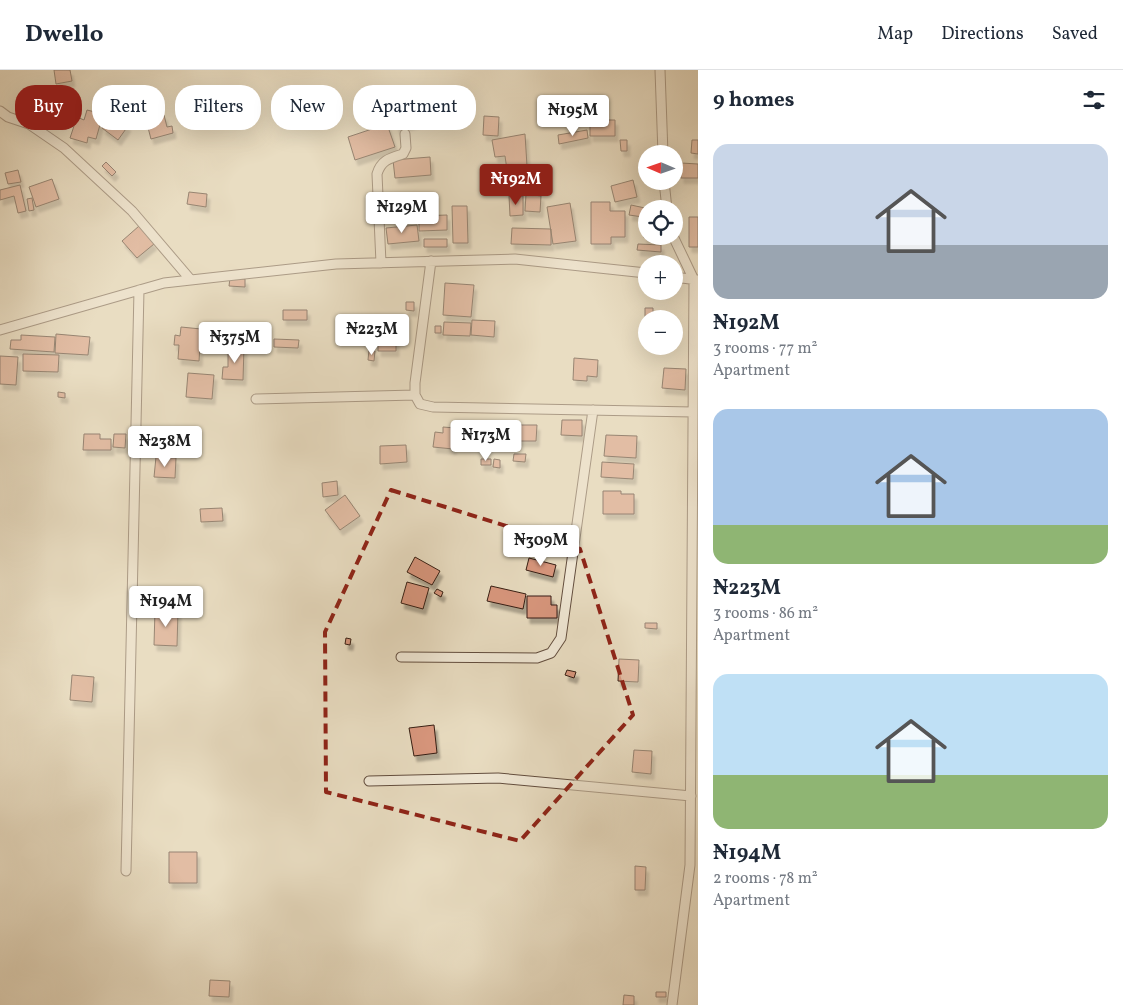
<!DOCTYPE html>
<html lang="en">
<head>
<meta charset="utf-8">
<style>
  :root { --surface:#fff; --page:#f6f6f7; --text:#1f2937; --muted:#747a83; --line:#e0e1e3; --accent:#8f2418 }
  body { margin:0; font-family:Vollkorn,serif; background:var(--page); color:var(--text); height:100vh; display:flex; flex-direction:column; font-size:19px; white-space:nowrap }
  * { box-sizing:border-box; margin:0 }
  p { font-size:16px; color:var(--muted) }
  .icon { flex:none; width:28px; height:28px; fill:none; stroke:currentColor; stroke-width:2; stroke-linecap:round; stroke-linejoin:round }
  .map { position:relative; flex:1; overflow:hidden }
  .drawer { display:flex; flex-direction:column; background:var(--surface); width:425px }
  .drawer>* { flex:none }
  .banner { position:absolute; left:15px; top:15px; width:475px; height:45px; display:flex; gap:10px }
  .needle { width:32px; rotate:272deg }
  .buttons { position:absolute; left:638px; top:75px; display:grid; gap:10px }
  .buttons a { display:grid; place-items:center; width:45px; height:45px; border-radius:50%; background:var(--surface); box-shadow:0 5px 20px #0002; font-size:25px }
  .price { position:absolute; translate:-50% -42px; padding:0 11px; border-radius:5px; background:#fff; color:#222; font-size:16px; line-height:32px; filter:drop-shadow(0 1px 2px #0008) }
  .price::after { content:''; position:absolute; left:50%; top:30px; width:15px; height:11px; margin-left:-8px; background:inherit; clip-path:polygon(0 0,100% 0,50% 100%) }
  .price.current { background:var(--accent); color:#fff }
  ul { padding:0; list-style:none }
  li { display:grid; align-content:center; gap:10px; height:265px; padding:0 15px }
  li span { display:grid; place-items:center; height:155px; border-radius:15px; color:#555 }
  li>.icon { margin-inline-start:auto }
  span .icon { width:90px; height:90px; fill:#fffc; stroke-width:1 }
  li b { font-size:21px }
  h2 { display:flex; justify-content:space-between; align-items:center; height:60px; padding:0 15px; font-size:21px }
  .tag { padding:0 18px; border-radius:20px; background:var(--surface); box-shadow:0 5px 20px #0002; font-size:18px; line-height:45px }
  .tag.current { background:var(--accent); color:#fff }
  header { display:flex; align-items:center; gap:30px; box-sizing:border-box; height:70px; padding:0 25px; background:var(--surface); border-bottom:1px solid var(--line) }
  header strong { font-size:24px }
  nav { display:flex; gap:28px; margin-inline-start:auto; font-size:18px }
  main { display:flex; flex:1; min-height:0 }
  .map>svg:first-child { display:block }
  .building { fill:#d9977e; stroke:#351d12; filter:url(#shadow) }
  .lines { fill:none; stroke-linecap:round; stroke-linejoin:round }
  .minor-casing { stroke:#624d3e; stroke-width:11 }
  .minor { stroke:#f1e9d7; stroke-width:9 }
  .marked { fill:none; stroke:#8f2418; stroke-width:4; stroke-dasharray:10 6; stroke-linejoin:round }
</style>
</head>
<body>
<header>
<strong>Dwello</strong>
<nav><a>Map</a><a>Directions</a><a>Saved</a></nav>
</header>
<main>
<div class="map">
<svg width="698" height="935" viewBox="0 0 698 935">
  <defs>
    <filter id="shadow"><feDropShadow dx="3" dy="5.5" stdDeviation="1" flood-color="#0004"/></filter>
  </defs>
  <rect width="100%" height="100%" fill="#e9ddc2"/>
  <filter id="stains"><feTurbulence type="fractalNoise" baseFrequency=".004" numOctaves="4"/><feColorMatrix values="0 0 0 0 .2 0 0 0 0 .09 0 0 0 0 .02 0 0 0 .5 -.17"/></filter>
  <radialGradient id="worn" r=".72"><stop offset=".6" stop-color="#630" stop-opacity="0"/><stop offset="1" stop-color="#630" stop-opacity=".3"/></radialGradient>
  <!-- building -->
  <path class="building" d="M 54,0 L 70,0 L 72,11 L 56,14 Z
    M 66,31 L 74,41 L 60,54 L 52,44 Z
    M 597,36 L 597,50 L 615,50 L 615,66 L 590,66 L 590,37 Z
    M 422,39 L 425,50 L 397,58 L 394,47 Z
    M 87,40 L 103,44 L 96,69 L 88,67 L 87,73 L 70,68 L 77,47 L 84,50 Z
    M 112,44 L 128,56 L 118,70 L 102,58 Z
    M 164,45 L 167,57 L 172,56 L 173,63 L 151,69 L 146,50 Z
    M 484,46 L 499,47 L 498,66 L 483,65 Z
    M 387,54 L 395,77 L 355,90 L 348,67 Z
    M 587,60 L 588,68 L 559,74 L 558,65 Z
    M 525,64 L 527,96 L 507,100 L 505,86 L 495,87 L 492,70 Z
    M 620,70 L 627,70 L 627,81 L 621,81 Z
    M 692,70 L 698,70 L 698,84 L 691,83 Z
    M 430,87 L 431,105 L 395,108 L 393,90 Z
    M 106,92 L 116,102 L 112,106 L 102,96 Z
    M 681,93 L 698,94 L 698,108 L 681,108 Z
    M 18,100 L 21,112 L 8,114 L 5,103 Z
    M 52,109 L 59,129 L 36,137 L 29,117 Z
    M 633,110 L 637,127 L 615,132 L 611,116 Z
    M 20,115 L 26,141 L 18,143 L 14,126 L 0,130 L 0,120 Z
    M 189,122 L 207,124 L 206,137 L 187,134 Z
    M 526,124 L 541,126 L 540,142 L 525,141 Z
    M 509,126 L 523,126 L 523,145 L 510,146 Z
    M 32,128 L 34,140 L 29,141 L 27,129 Z
    M 591,132 L 610,132 L 610,141 L 625,141 L 625,167 L 611,167 L 611,174 L 591,174 Z
    M 570,133 L 576,171 L 553,174 L 547,137 Z
    M 407,134 L 415,134 L 416,146 L 407,147 Z
    M 631,135 L 645,138 L 643,147 L 629,145 Z
    M 452,136 L 467,136 L 468,173 L 453,173 Z
    M 447,145 L 447,160 L 419,161 L 419,146 Z
    M 689,147 L 698,147 L 698,177 L 689,177 Z
    M 645,148 L 646,166 L 657,166 L 657,168 L 644,168 Z
    M 417,155 L 419,171 L 388,174 L 386,158 Z
    M 139,156 L 154,174 L 137,188 L 122,171 Z
    M 512,158 L 551,159 L 551,175 L 511,174 Z
    M 424,169 L 447,169 L 447,177 L 424,177 Z
    M 638,174 L 661,175 L 661,182 L 637,180 Z
    M 230,208 L 245,209 L 245,217 L 229,216 Z
    M 445,213 L 474,215 L 471,247 L 443,245 Z
    M 406,232 L 414,232 L 414,241 L 406,240 Z
    M 645,238 L 653,238 L 653,247 L 645,247 Z
    M 283,240 L 307,240 L 307,250 L 283,250 Z
    M 472,250 L 495,251 L 494,267 L 471,265 Z
    M 444,252 L 471,253 L 470,266 L 443,265 Z
    M 435,256 L 441,256 L 441,263 L 435,263 Z
    M 181,257 L 201,259 L 199,291 L 178,289 L 179,275 L 174,275 L 175,265 L 180,266 Z
    M 56,264 L 90,267 L 88,285 L 55,283 Z
    M 21,265 L 55,267 L 54,282 L 10,279 L 11,270 L 21,270 Z
    M 378,268 L 396,268 L 396,281 L 378,281 Z
    M 222,269 L 229,270 L 227,278 L 221,277 Z
    M 274,269 L 299,270 L 298,278 L 274,277 Z
    M 228,276 L 244,277 L 243,310 L 222,309 L 223,297 L 228,297 Z
    M 369,280 L 375,281 L 374,291 L 368,290 Z
    M 23,284 L 59,285 L 58,302 L 23,301 Z
    M 0,286 L 18,287 L 16,315 L 0,314 Z
    M 574,288 L 598,290 L 597,307 L 587,306 L 587,311 L 573,310 Z
    M 664,298 L 686,299 L 685,320 L 662,318 Z
    M 188,303 L 214,305 L 212,329 L 186,327 Z
    M 58,322 L 65,323 L 65,328 L 58,327 Z
    M 562,350 L 582,350 L 582,366 L 561,365 Z
    M 498,355 L 537,355 L 536,371 L 498,371 Z
    M 443,357 L 455,358 L 453,379 L 433,377 L 435,362 L 443,363 Z
    M 84,364 L 100,364 L 100,369 L 111,369 L 111,380 L 83,380 Z
    M 114,364 L 126,364 L 125,378 L 113,377 Z
    M 606,365 L 637,366 L 636,388 L 604,386 Z
    M 406,375 L 407,392 L 380,394 L 380,376 Z
    M 514,384 L 526,384 L 525,392 L 513,391 Z
    M 156,387 L 176,388 L 175,408 L 154,407 Z
    M 481,389 L 491,389 L 491,395 L 481,395 Z
    M 494,389 L 500,390 L 500,398 L 493,397 Z
    M 602,392 L 634,394 L 633,409 L 601,407 Z
    M 337,411 L 338,425 L 323,427 L 322,413 Z
    M 603,421 L 621,421 L 621,424 L 634,424 L 634,444 L 603,444 Z
    M 345,425 L 360,446 L 340,460 L 325,440 Z
    M 222,438 L 223,451 L 201,452 L 200,439 Z
    M 415,487 L 440,501 L 432,515 L 407,502 Z
    M 529,488 L 556,495 L 553,507 L 526,500 Z
    M 407,512 L 429,518 L 423,539 L 401,533 Z
    M 491,516 L 526,524 L 523,539 L 487,531 Z
    M 437,519 L 443,522 L 441,527 L 434,523 Z
    M 527,526 L 551,526 L 551,535 L 557,535 L 557,548 L 527,548 Z
    M 155,540 L 178,541 L 177,576 L 154,575 Z
    M 645,553 L 657,553 L 657,559 L 645,558 Z
    M 346,568 L 351,569 L 350,575 L 345,574 Z
    M 619,589 L 639,590 L 638,612 L 618,611 Z
    M 567,600 L 576,602 L 574,608 L 565,605 Z
    M 72,605 L 94,607 L 92,632 L 70,630 Z
    M 434,655 L 437,683 L 414,686 L 409,658 Z
    M 634,680 L 652,681 L 651,704 L 632,702 Z
    M 169,782 L 197,782 L 197,813 L 169,813 Z
    M 635,796 L 646,797 L 645,820 L 635,820 Z
    M 210,910 L 230,911 L 229,927 L 209,926 Z
    M 656,922 L 666,922 L 666,927 L 656,927 Z
    M 624,925 L 634,926 L 634,935 L 623,935 Z"/>
  <g class="lines">
    <defs>
      <path id="minor" d="M 660,0 L 663,84
        M 0,41 L 8,47 L 29,54 L 64,78 L 132,141 L 190,209
        M 664,111 L 667,139
        M 431,191 L 415,313 L 415,325 L 420,334 L 433,337 L 693,342
        M 381,193 L 377,104 C 381,90 390,88 403,84 L 406,78 L 405,64
        M 674,207 L 698,210
        M 0,260 L 164,213 L 336,194 L 515,189 L 646,203
        M 256,329 L 415,325
        M 401,587 L 537,588 L 551,583 L 561,568 L 593,340
        M 369,711 L 498,708 L 691,726
        M 126,801 L 139,220
        M 672,935 L 690,795 L 694,210 L 673,166"/>
    </defs>
    <!-- minor casing -->
    <use href="#minor" class="minor-casing"/>
    <!-- minor -->
    <use href="#minor" class="minor"/>
  </g>
  <!-- marked area -->
  <path d="M0 0H698V935H0ZM 391,420 L 580,479 L 633,645 L 520,771 L 326,722 L 325,562 Z" fill="#e9ddc2" fill-opacity=".55" fill-rule="evenodd"/>
  <path class="marked" d="M 391,420 L 580,479 L 633,645 L 520,771 L 326,722 L 325,562 Z"/>
  <rect width="100%" height="100%" filter="url(#stains)"/>
  <rect width="100%" height="100%" fill="url(#worn)"/>
</svg>
<div class="buttons">
<a><svg class="needle" viewBox="-14 -14 28 28"><path d="M0-13l5 13h-10z" fill="#e53935"/><path d="M0 13l5-13h-10z" fill="#747a83"/></svg></a>
<a><svg class="icon" aria-label="locate" viewBox="0 0 24 24"><circle cx="12" cy="12" r="6"/><path d="M12 2v4M12 18v4M2 12h4M18 12h4"/></svg></a>
<a>+</a>
<a>−</a>
</div>
<b class="price" style="left:573px;top:67px">₦195M</b>
<b class="price current" style="left:516px;top:136px">₦192M</b>
<b class="price" style="left:402px;top:164px">₦129M</b>
<b class="price" style="left:372px;top:286px">₦223M</b>
<b class="price" style="left:235px;top:294px">₦375M</b>
<b class="price" style="left:486px;top:392px">₦173M</b>
<b class="price" style="left:165px;top:398px">₦238M</b>
<b class="price" style="left:541px;top:497px">₦309M</b>
<b class="price" style="left:166px;top:558px">₦194M</b>
<div class="banner">
<a class="tag current">Buy</a>
<a class="tag">Rent</a>
<a class="tag">Filters</a>
<a class="tag">New</a>
<a class="tag">Apartment</a>
</div>
</div>
<section class="drawer">
<h2>9 homes<svg class="icon" aria-label="filters" viewBox="0 0 24 24"><path d="M4 7h16M4 17h16"/><circle cx="9" cy="7" r="2"/><circle cx="15" cy="17" r="2"/></svg></h2>
<ul>
<li><span style="background:linear-gradient(#c9d6e8 65%,#9aa5b1 0)"><svg class="icon" aria-label="home" viewBox="0 0 24 24"><path d="M3 11l9-7 9 7M6 9v11h12V9"/></svg></span><div><b>₦192M</b><p>3 rooms · 77 m²</p><p>Apartment</p></div></li>
<li><span style="background:linear-gradient(#a9c7e8 75%,#8fb573 0)"><svg class="icon" aria-label="home" viewBox="0 0 24 24"><path d="M3 11l9-7 9 7M6 9v11h12V9"/></svg></span><div><b>₦223M</b><p>3 rooms · 86 m²</p><p>Apartment</p></div></li>
<li><span style="background:linear-gradient(#bfe0f5 65%,#8fb573 0)"><svg class="icon" aria-label="home" viewBox="0 0 24 24"><path d="M3 11l9-7 9 7M6 9v11h12V9"/></svg></span><div><b>₦194M</b><p>2 rooms · 78 m²</p><p>Apartment</p></div></li>
</ul>
</section>
</main>
</body>
</html>
